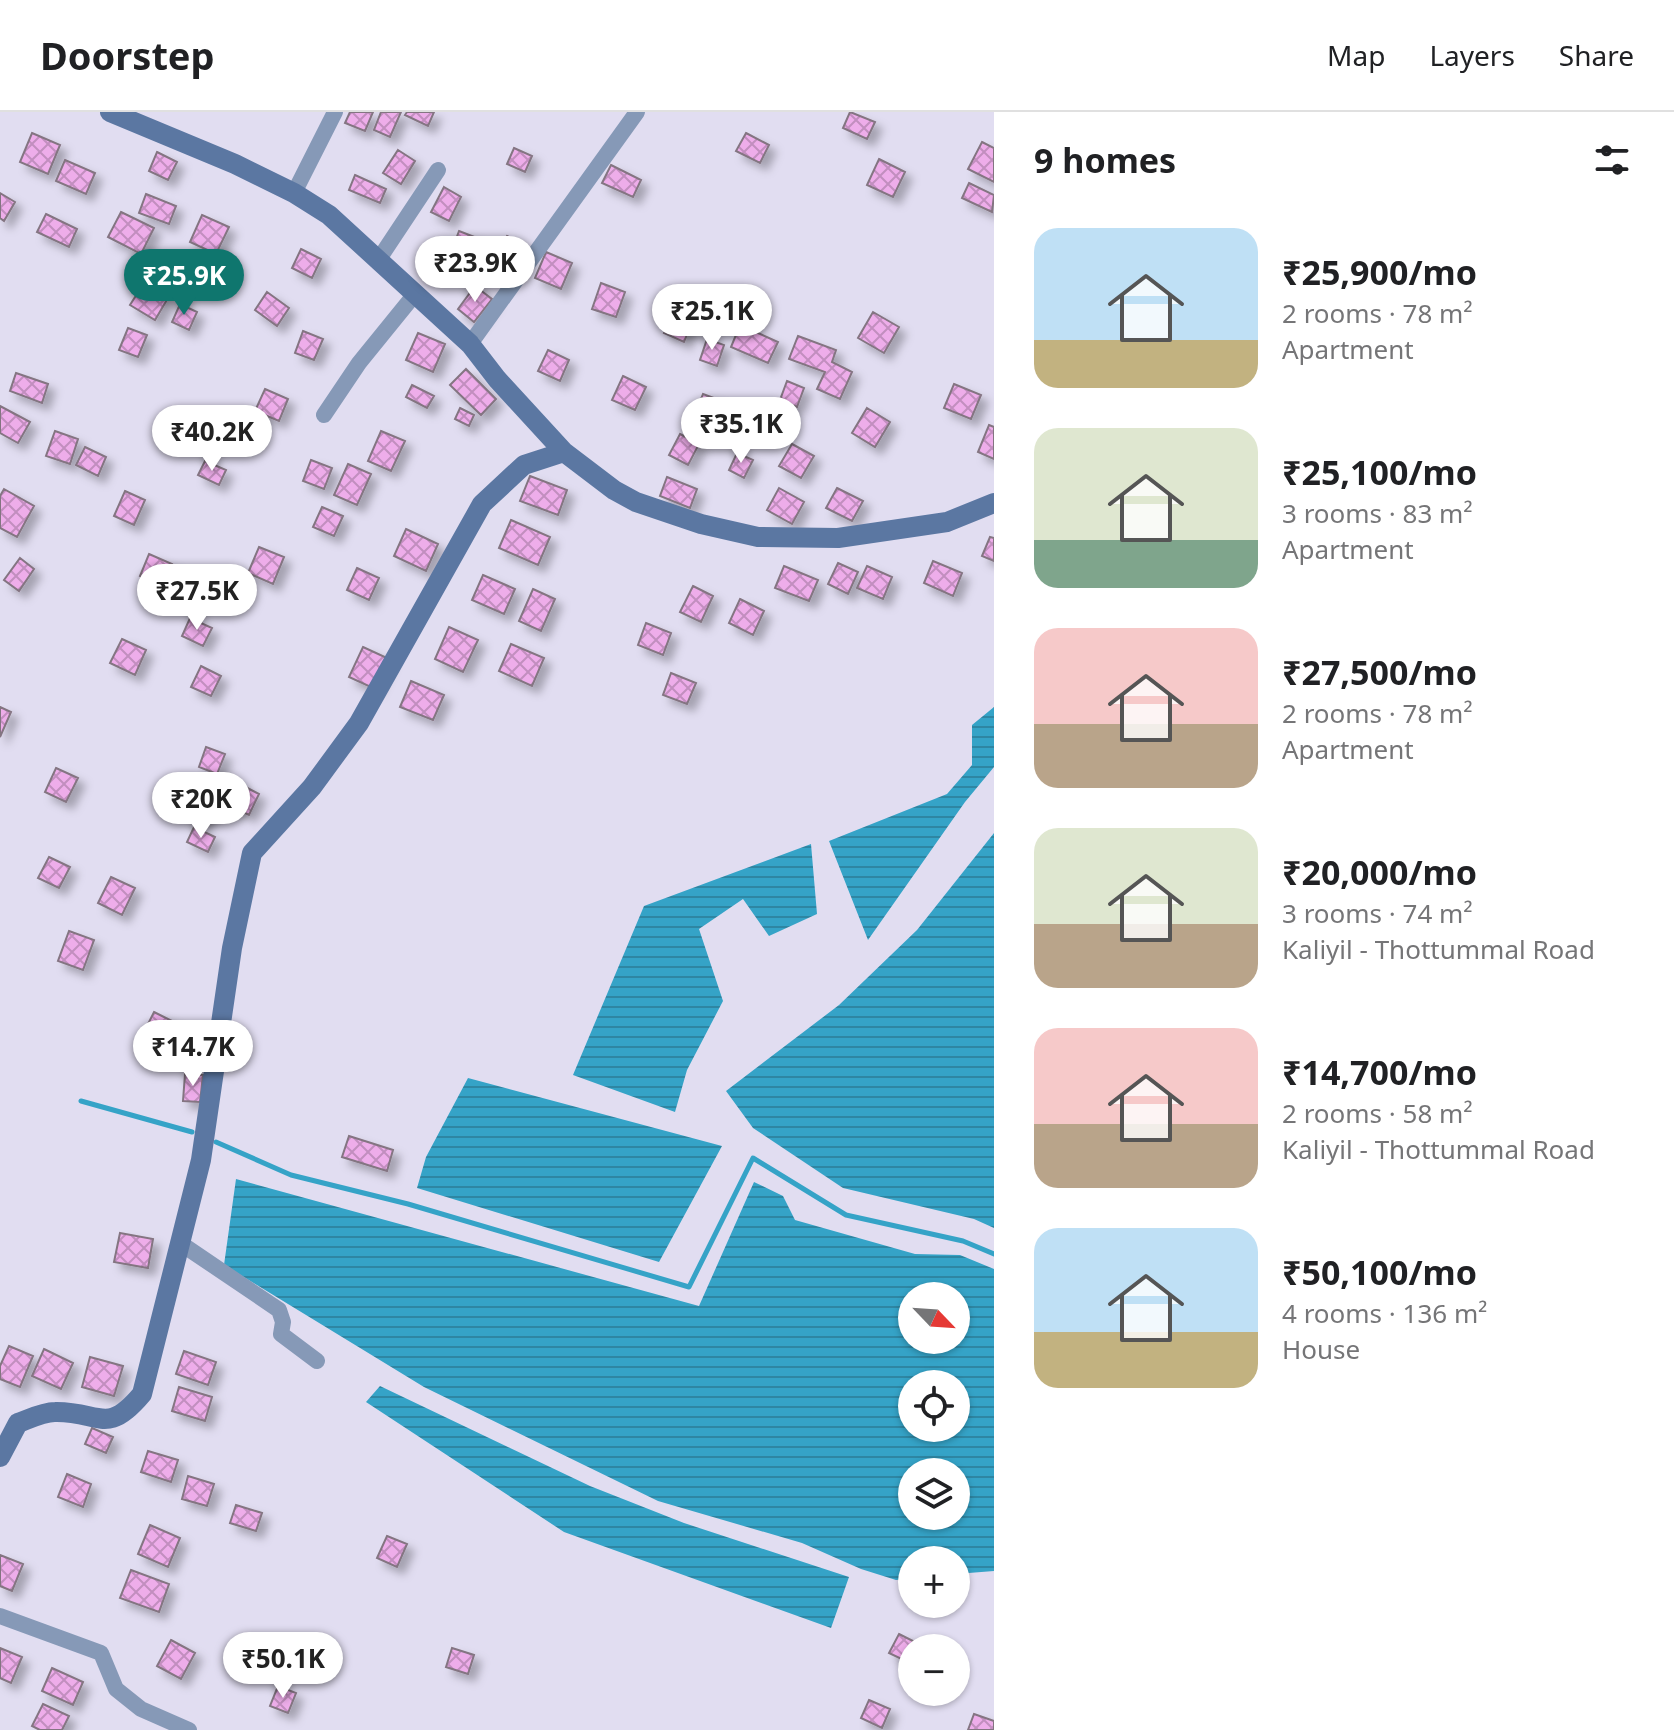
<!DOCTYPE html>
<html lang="en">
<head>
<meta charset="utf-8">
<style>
  :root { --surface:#fff; --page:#f2f2f2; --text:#202124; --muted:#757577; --line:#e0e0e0; --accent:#0f766e }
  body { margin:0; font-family:"Noto Sans",sans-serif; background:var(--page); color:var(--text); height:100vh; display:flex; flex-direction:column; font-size:30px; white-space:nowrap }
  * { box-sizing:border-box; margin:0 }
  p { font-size:26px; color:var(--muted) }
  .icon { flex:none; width:44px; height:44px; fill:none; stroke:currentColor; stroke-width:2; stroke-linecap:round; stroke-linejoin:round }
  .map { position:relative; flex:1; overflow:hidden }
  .drawer { display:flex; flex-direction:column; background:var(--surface); width:680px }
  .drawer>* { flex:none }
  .needle { width:52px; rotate:115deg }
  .buttons { position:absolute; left:898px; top:1170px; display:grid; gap:16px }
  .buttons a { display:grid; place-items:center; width:72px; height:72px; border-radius:50%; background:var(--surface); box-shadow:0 2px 6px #0004; font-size:40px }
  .price { position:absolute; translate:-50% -68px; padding:0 18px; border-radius:28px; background:#fff; color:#222; font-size:26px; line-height:52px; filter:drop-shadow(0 2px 4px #0008) }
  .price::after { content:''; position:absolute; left:50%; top:48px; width:24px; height:18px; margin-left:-12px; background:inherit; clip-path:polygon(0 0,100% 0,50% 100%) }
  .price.on { background:var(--accent); color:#fff }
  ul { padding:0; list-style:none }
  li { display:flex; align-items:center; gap:24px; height:200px; padding:0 40px }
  li span { display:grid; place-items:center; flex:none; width:224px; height:160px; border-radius:24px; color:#555 }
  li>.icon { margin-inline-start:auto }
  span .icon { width:96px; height:96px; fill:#fffc; stroke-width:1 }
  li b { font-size:34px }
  h2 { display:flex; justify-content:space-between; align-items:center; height:96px; padding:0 40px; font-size:34px }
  header { display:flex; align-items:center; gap:48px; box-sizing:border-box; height:112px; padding:0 40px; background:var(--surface); border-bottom:2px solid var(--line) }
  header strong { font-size:38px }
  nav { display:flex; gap:44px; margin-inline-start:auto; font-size:28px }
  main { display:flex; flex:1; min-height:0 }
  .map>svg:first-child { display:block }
  .water { fill:url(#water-rules); fill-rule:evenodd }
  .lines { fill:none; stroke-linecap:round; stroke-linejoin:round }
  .stream { stroke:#35a3c7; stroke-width:5 }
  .building { fill:url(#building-cross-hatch); stroke:#847582; stroke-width:2; filter:url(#shadow) }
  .street { stroke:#8699b7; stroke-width:16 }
  .secondary { stroke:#5b77a2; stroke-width:20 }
</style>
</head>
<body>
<header>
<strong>Doorstep</strong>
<nav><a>Map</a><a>Layers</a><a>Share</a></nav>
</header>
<main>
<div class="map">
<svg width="994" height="1618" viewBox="0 0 994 1618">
  <defs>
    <pattern id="water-rules" width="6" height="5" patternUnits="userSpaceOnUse" patternTransform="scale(2)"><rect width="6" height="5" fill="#35a3c7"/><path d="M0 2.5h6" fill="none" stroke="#2e86a3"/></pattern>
    <pattern id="building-cross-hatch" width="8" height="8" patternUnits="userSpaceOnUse" patternTransform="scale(2)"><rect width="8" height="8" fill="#eeadea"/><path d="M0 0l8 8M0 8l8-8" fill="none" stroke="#c28ebf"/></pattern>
    <filter id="shadow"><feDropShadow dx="7" dy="7" stdDeviation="4" flood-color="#0004"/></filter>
  </defs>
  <rect width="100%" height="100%" fill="#e1ddf1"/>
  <!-- water -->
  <path class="water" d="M 994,595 L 994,655 L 965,690 L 868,828 L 829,729 L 947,682 L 972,653 L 972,613 Z
    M 994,721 L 994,1116 L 974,1107 L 843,1076 L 753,1016 L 726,979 L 839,893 L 917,818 Z
    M 811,732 L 817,802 L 769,824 L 743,787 L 699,817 L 723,889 L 687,958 L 675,1000 L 573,963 L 644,794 Z
    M 468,966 L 722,1034 L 659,1150 L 417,1076 L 426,1045 Z
    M 236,1067 L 699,1194 L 754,1070 L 783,1084 L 795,1108 L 915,1142 L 960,1143 L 994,1157 L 994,1459 L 956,1462 L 956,1448 L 912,1448 L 912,1466 L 896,1468 L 861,1457 L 802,1431 L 658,1389 L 424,1275 L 224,1153 ZM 912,1184 L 956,1184 L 956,1228 L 912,1228 ZM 912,1272 L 956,1272 L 956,1316 L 912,1316 ZM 912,1360 L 956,1360 L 956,1404 L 912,1404 Z
    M 380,1274 L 590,1374 L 684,1411 L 849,1465 L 831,1516 L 564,1420 L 366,1290 Z"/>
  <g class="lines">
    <!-- stream -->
    <path class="stream" d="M 81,989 L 192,1020
      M 216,1030 L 291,1063 L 408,1092 L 689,1175 L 753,1046 L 846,1103 L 963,1129 L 994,1142"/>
  </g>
  <!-- building -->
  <path class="building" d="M 350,0 L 373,0 L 365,19 L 345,11 Z
    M 381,0 L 401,0 L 390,25 L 374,18 Z
    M 407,0 L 434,0 L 428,14 L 405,3 Z
    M 850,0 L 875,10 L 867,27 L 843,16 Z
    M 32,21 L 60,33 L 48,62 L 20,50 Z
    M 746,21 L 769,33 L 760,51 L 736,39 Z
    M 982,30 L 994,36 L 994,70 L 968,57 Z
    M 514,36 L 532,44 L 525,60 L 507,52 Z
    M 398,38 L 415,49 L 401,72 L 383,61 Z
    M 157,40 L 177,50 L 168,68 L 149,59 Z
    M 879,47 L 905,60 L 893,85 L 867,73 Z
    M 65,48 L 95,61 L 86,82 L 56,69 Z
    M 611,53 L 641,68 L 633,85 L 602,71 Z
    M 355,63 L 386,77 L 380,91 L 349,78 Z
    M 969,71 L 994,83 L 992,100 L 962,86 Z
    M 444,75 L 461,85 L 449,109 L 431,100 Z
    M 0,81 L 15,90 L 4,109 L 0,106 Z
    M 146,82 L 176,94 L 169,112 L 139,101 Z
    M 121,100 L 154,116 L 141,142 L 108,125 Z
    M 46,102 L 77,117 L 69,135 L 37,120 Z
    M 202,103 L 229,115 L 216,142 L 190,130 Z
    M 459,119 L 485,129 L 474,158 L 448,149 Z
    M 507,124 L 529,136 L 515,160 L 494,148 Z
    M 301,137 L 321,147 L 312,166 L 292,156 Z
    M 546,140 L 572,151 L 561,177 L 535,166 Z
    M 144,171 L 168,186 L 155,208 L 130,193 Z
    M 601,171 L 625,180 L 616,205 L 592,197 Z
    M 475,174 L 492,187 L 474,210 L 458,197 Z
    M 267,180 L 289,196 L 277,214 L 255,198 Z
    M 180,192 L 197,200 L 189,218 L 172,210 Z
    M 873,200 L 899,215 L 884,241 L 858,226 Z
    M 672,201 L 692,210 L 684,230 L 664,221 Z
    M 740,213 L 778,230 L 768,251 L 731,235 Z
    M 128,216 L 147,223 L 138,245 L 119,238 Z
    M 303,219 L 323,227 L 314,248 L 295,241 Z
    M 418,221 L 445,232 L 433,260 L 406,248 Z
    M 798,224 L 836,238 L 832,250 L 852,260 L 840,287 L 817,277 L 825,260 L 789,247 Z
    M 707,227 L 724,233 L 717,254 L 700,248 Z
    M 548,238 L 569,248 L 560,269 L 538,259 Z
    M 466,257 L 496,287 L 481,303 L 450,273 Z
    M 16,261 L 48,272 L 42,291 L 10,279 Z
    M 623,264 L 646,275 L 635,298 L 612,288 Z
    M 787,269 L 804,276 L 797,295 L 780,288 Z
    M 954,272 L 981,283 L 971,307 L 944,296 Z
    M 412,273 L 434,284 L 427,296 L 406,285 Z
    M 265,277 L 288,287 L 279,309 L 255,299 Z
    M 703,282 L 722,289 L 715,307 L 696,300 Z
    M 0,294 L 30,310 L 18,331 L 0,321 Z
    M 460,296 L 474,303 L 469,314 L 455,307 Z
    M 867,296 L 890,310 L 875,335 L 852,321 Z
    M 989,313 L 994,315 L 994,347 L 978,340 Z
    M 55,319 L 78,327 L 70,352 L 46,344 Z
    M 381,319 L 405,329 L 391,359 L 368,349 Z
    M 680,322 L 699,332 L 688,353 L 669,343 Z
    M 792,332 L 814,344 L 801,366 L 779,354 Z
    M 85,335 L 106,345 L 98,364 L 76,353 Z
    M 737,341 L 753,348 L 744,366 L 729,358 Z
    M 311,348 L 332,356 L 324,377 L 303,369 Z
    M 205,349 L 226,358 L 219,373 L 198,363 Z
    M 348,352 L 371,362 L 357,393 L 334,383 Z
    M 530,364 L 567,378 L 558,403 L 520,389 Z
    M 667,365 L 697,377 L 690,396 L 660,384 Z
    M 779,376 L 804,390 L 792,412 L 767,398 Z
    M 837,376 L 863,389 L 852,409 L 826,396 Z
    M 4,377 L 34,394 L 17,425 L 0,416 L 0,384 Z
    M 125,379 L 145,388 L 134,413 L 114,404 Z
    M 322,395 L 343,404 L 334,424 L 313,415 Z
    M 511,408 L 550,425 L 538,453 L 499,436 Z
    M 406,417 L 438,432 L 426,459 L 394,444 Z
    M 990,425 L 994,426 L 994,449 L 982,444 Z
    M 259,435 L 284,445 L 273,472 L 248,461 Z
    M 149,442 L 172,452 L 162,474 L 140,464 Z
    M 20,446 L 34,457 L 19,479 L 4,468 Z
    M 933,449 L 962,461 L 953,484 L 924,471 Z
    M 838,451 L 858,460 L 848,482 L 828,472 Z
    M 784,454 L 818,468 L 809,489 L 775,476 Z
    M 867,454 L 892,465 L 883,487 L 857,476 Z
    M 357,456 L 379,466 L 369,488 L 347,478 Z
    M 483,463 L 515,477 L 504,502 L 472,488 Z
    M 693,474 L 713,484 L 701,510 L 680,500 Z
    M 533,477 L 555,487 L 541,519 L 519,509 Z
    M 740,487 L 764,499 L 753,523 L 729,511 Z
    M 190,506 L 212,516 L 203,534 L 182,524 Z
    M 646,511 L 671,521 L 663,543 L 638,533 Z
    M 449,515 L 478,528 L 463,560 L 435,547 Z
    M 122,527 L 146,538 L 135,563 L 110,551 Z
    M 511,532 L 544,546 L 532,574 L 499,559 Z
    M 363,535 L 387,546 L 373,576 L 349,565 Z
    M 201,554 L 221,564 L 211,584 L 191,575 Z
    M 671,561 L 696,571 L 687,592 L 663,583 Z
    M 411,569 L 444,583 L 433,608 L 400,595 Z
    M 0,595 L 11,600 L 0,625 Z
    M 206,635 L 225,642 L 217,662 L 199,655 Z
    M 56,656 L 78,666 L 66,690 L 45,680 Z
    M 236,670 L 259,682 L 249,703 L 226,692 Z
    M 194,680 L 215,688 L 206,710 L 185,701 Z
    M 194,715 L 215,725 L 208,740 L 187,730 Z
    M 49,745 L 70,755 L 59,776 L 38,766 Z
    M 111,765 L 135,776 L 122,803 L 98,791 Z
    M 69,819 L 94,828 L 83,858 L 58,849 Z
    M 154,900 L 174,910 L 164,932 L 143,922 Z
    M 185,962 L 203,963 L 200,990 L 183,989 Z
    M 349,1024 L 393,1038 L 387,1059 L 342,1045 Z
    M 120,1121 L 153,1127 L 148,1156 L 114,1150 Z
    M 9,1234 L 33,1244 L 20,1275 L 0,1267 L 0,1254 Z
    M 44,1237 L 73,1251 L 61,1277 L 32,1264 Z
    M 184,1239 L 216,1250 L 208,1273 L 176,1262 Z
    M 90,1245 L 123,1254 L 114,1284 L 82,1275 Z
    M 179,1275 L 212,1285 L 205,1309 L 172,1299 Z
    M 92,1316 L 113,1325 L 106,1341 L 85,1332 Z
    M 148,1339 L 178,1348 L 171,1370 L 141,1360 Z
    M 67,1362 L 91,1372 L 83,1395 L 58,1385 Z
    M 188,1364 L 214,1372 L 207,1394 L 182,1387 Z
    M 236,1393 L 262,1401 L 256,1419 L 230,1411 Z
    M 150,1413 L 180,1426 L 168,1455 L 138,1442 Z
    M 387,1424 L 407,1432 L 397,1455 L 377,1446 Z
    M 0,1443 L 23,1452 L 12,1479 L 0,1474 Z
    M 131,1458 L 169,1472 L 159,1500 L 120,1486 Z
    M 899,1522 L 925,1535 L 912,1536 L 912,1552 L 889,1541 Z
    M 171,1528 L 195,1541 L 181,1567 L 157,1554 Z
    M 0,1536 L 22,1545 L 11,1571 L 0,1566 Z
    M 452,1536 L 474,1543 L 468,1562 L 446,1555 Z
    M 52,1556 L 83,1570 L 73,1593 L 42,1579 Z
    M 278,1574 L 296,1581 L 288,1601 L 270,1594 Z
    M 869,1588 L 890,1597 L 882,1616 L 861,1606 Z
    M 43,1592 L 69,1604 L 62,1618 L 40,1618 L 32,1614 Z
    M 974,1602 L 994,1609 L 994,1618 L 968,1618 Z"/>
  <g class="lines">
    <!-- street -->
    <path class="street" d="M 294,81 L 335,0
      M 379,147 L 438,58
      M 470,232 L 637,0
      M 324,303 L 359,251 L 415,182
      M 180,1131 L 279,1198 L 283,1210 L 281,1222 L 317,1249
      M 0,1504 L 101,1541 L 116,1577 L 141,1597 L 189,1618"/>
    <!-- secondary -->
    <path class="secondary" d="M 110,0 L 235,52 L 294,81 L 329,103 L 470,232 L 497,267 L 564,340 L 614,378 L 636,390 L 701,412 L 758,425 L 838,426 L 947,410 L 994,391
      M 0,1345 L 18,1311 C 29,1307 43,1300 55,1300 C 100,1299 106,1325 142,1282 L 201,1048 L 232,836 L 252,741 L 312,675 L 359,611 L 482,392 L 524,353 L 564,340"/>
  </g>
</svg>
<div class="buttons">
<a><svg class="needle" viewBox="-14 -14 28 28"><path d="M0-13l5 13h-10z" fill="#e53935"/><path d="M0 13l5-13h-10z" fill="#757577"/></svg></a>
<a><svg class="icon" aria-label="locate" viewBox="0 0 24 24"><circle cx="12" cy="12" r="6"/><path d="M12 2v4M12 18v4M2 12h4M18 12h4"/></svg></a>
<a><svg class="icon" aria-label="layers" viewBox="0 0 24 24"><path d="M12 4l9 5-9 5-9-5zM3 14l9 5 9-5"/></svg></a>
<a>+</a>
<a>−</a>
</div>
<b class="price" style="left:475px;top:192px">₹23.9K</b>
<b class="price on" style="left:184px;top:205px">₹25.9K</b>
<b class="price" style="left:712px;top:240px">₹25.1K</b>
<b class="price" style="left:741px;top:353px">₹35.1K</b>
<b class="price" style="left:212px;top:361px">₹40.2K</b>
<b class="price" style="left:197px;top:520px">₹27.5K</b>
<b class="price" style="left:201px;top:728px">₹20K</b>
<b class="price" style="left:193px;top:976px">₹14.7K</b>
<b class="price" style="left:283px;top:1588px">₹50.1K</b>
</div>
<section class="drawer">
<h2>9 homes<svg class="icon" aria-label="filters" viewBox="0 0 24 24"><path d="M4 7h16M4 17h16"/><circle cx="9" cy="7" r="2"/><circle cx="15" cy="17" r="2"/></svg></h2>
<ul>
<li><span style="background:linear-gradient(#bfe0f5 70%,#c2b280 0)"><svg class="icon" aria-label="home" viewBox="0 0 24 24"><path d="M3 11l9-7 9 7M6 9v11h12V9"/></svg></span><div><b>₹25,900/mo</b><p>2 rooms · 78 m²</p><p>Apartment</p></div></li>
<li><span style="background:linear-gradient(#dfe7d0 70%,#7fa58c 0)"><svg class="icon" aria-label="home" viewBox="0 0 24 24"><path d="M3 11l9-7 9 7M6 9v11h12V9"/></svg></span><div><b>₹25,100/mo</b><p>3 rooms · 83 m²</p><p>Apartment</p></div></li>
<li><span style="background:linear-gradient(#f6c9c9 60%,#b9a48a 0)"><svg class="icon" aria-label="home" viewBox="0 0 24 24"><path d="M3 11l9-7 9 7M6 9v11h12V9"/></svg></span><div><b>₹27,500/mo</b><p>2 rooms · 78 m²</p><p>Apartment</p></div></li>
<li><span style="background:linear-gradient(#dfe7d0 60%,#b9a48a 0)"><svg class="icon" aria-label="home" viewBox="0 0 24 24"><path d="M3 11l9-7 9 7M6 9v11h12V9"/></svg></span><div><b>₹20,000/mo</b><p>3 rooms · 74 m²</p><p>Kaliyil - Thottummal Road</p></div></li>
<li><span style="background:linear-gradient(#f6c9c9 60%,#b9a48a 0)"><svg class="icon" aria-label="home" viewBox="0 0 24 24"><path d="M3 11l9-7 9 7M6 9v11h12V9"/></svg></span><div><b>₹14,700/mo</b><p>2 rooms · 58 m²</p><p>Kaliyil - Thottummal Road</p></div></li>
<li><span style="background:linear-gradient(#bfe0f5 65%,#c2b280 0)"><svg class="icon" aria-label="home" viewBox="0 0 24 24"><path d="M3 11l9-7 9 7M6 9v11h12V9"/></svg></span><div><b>₹50,100/mo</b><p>4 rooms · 136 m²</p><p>House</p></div></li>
</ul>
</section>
</main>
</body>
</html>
